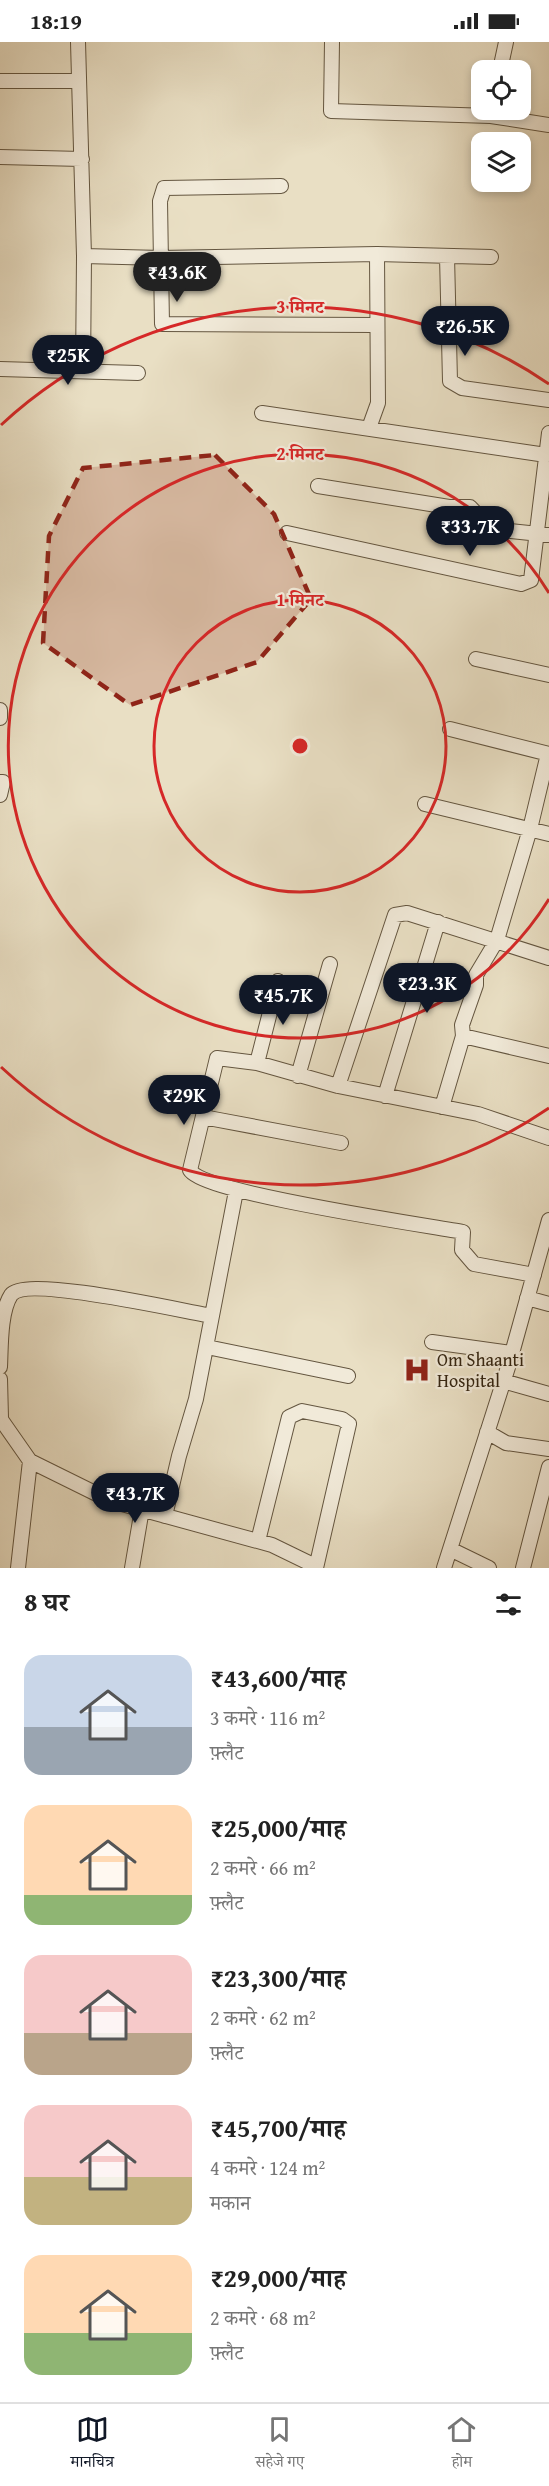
<!DOCTYPE html>
<html lang="hi">
<head>
<meta charset="utf-8">
<style>
  :root { --surface:#fff; --page:#f2f2f2; --text:#222; --muted:#767676; --line:#e0e0e0; --accent:#111827 }
  body { margin:0; font-family:"Gentium Book Plus","Noto Serif Devanagari",serif; background:var(--page); color:var(--text); height:100vh; display:flex; flex-direction:column; font-size:22px; white-space:nowrap }
  * { box-sizing:border-box; margin:0 }
  p { font-size:20px; color:var(--muted) }
  .icon { flex:none; width:33px; height:33px; fill:none; stroke:currentColor; stroke-width:2; stroke-linecap:round; stroke-linejoin:round }
  .map { position:relative; height:1526px; overflow:hidden }
  .drawer { display:flex; flex-direction:column; background:var(--surface); flex:1 }
  .drawer>* { flex:none }
  .buttons { position:absolute; left:471px; top:18px; display:grid; gap:12px }
  .buttons a { display:grid; place-items:center; width:60px; height:60px; border-radius:12px; background:var(--surface); box-shadow:0 3px 9px #0003; font-size:30px }
  .price { position:absolute; translate:-50% -51px; padding:0 14px; border-radius:21px; background:var(--accent); color:#fff; font-size:20px; line-height:39px; filter:drop-shadow(0 2px 3px #0008) }
  .price::after { content:''; position:absolute; left:50%; top:36px; width:18px; height:14px; margin-left:-9px; background:inherit; clip-path:polygon(0 0,100% 0,50% 100%) }
  .price.selected { background:#222; color:#fff }
  ul { padding:0; list-style:none }
  li { display:flex; align-items:center; gap:18px; height:150px; padding:0 24px }
  li span { display:grid; place-items:center; flex:none; width:168px; height:120px; border-radius:18px; color:#555 }
  li>.icon { margin-inline-start:auto }
  span .icon { width:72px; height:72px; fill:#fffc; stroke-width:1 }
  li b { font-size:26px }
  h2 { display:flex; justify-content:space-between; align-items:center; height:72px; padding:0 24px; font-size:26px }
  .status { display:flex; justify-content:space-between; align-items:center; height:42px; padding:0 30px; background:var(--surface); direction:ltr }
  .status svg { height:16px; fill:currentColor }
  .tab-bar { display:flex; justify-content:space-around; align-items:center; height:84px; border-top:2px solid var(--line); background:var(--surface); font-size:16px; color:var(--muted) }
  .tab-bar a { display:grid; justify-items:center; gap:3px }
  .tab-bar .selected { color:var(--accent) }
  .map>svg:first-child { display:block }
  .lines { fill:none; stroke-linecap:round; stroke-linejoin:round }
  .street-casing { stroke:#645640; stroke-width:16 }
  .street { stroke:#f1ead9; stroke-width:14 }
  .marked { fill:#8f2418; fill-opacity:0.2; stroke:#8f2418; stroke-width:4.5; stroke-dasharray:12 8; stroke-linejoin:round }
  .ring { fill:none; stroke:#d62828; stroke-width:3 }
  .labels { text-anchor:middle; stroke-width:4.5; stroke-linejoin:round; paint-order:stroke }
  .poi-label { font-size:18px; fill:#372814; stroke:#f1ead9; text-anchor:start }
  .centre { fill:#d62828; stroke:#f1ead9; stroke-width:3 }
  .ring-label { font-size:18px; text-anchor:middle; font-weight:bold; fill:#d62828; stroke:#f1ead9; stroke-width:4.5; stroke-linejoin:round; paint-order:stroke }
</style>
</head>
<body>
<div class="status"><b>18:19</b><svg viewBox="0 0 49 12"><path d="M0 12V9h3v3zM5 12V6h3v6zM10 12V3h3v9zM15 12V0h3v12zM26 1h20v11H26zM47 4h2v5h-2z"/></svg></div>
<div class="map">
<svg width="549" height="1526" viewBox="0 0 549 1526">
  <rect width="100%" height="100%" fill="#e9dfc4"/>
  <filter id="stains"><feTurbulence type="fractalNoise" baseFrequency=".00333" numOctaves="4"/><feColorMatrix values="0 0 0 0 .2 0 0 0 0 .09 0 0 0 0 .02 0 0 0 .5 -.17"/></filter>
  <radialGradient id="worn" r=".72"><stop offset=".6" stop-color="#630" stop-opacity="0"/><stop offset="1" stop-color="#630" stop-opacity=".3"/></radialGradient>
  <g class="lines">
    <defs>
      <path id="street" d="M 78,0 L 84,214 L 83,329
        M 332,0 L 331,69 L 491,74 L 549,83
        M 500,28 L 506,0
        M 0,39 L 79,39
        M 0,115 L 82,117
        M 281,144 L 164,146 L 160,159 L 162,282 L 376,283
        M 84,214 L 161,216 L 377,212 L 491,215
        M 447,214 L 450,339 L 462,346 L 549,358
        M 0,327 L 138,331
        M 262,371 L 546,413
        M 369,386 L 378,361 L 377,212
        M 318,444 L 449,465 L 470,465 L 491,487 L 549,493
        M 287,491 L 521,542 L 531,538 L 549,391
        M 476,617 L 549,633
        M 0,668 L 0,676
        M 450,687 L 549,712
        M 0,740 L 3,740 L 0,753
        M 425,762 L 549,792
        M 463,994 L 549,1014
        M 257,1021 L 278,939
        M 298,1034 L 330,922
        M 338,1044 L 395,873 L 407,871 L 549,916
        M 385,1054 L 438,880
        M 442,1065 L 463,994 L 462,983 L 476,943 L 476,933 L 497,898 L 530,787 L 548,712
        M 203,1075 L 341,1101
        M 534,1233 L 474,1222 L 462,1208 L 463,1190 C 425,1183 203,1151 190,1128 L 217,1016 L 257,1021 L 338,1044 L 478,1072 L 549,1096
        M 527,1256 L 549,1262
        M 432,1300 L 512,1311
        M 207,1305 L 348,1334
        M 0,1325 C 1,1305 0,1270 11,1253 C 26,1233 182,1269 212,1274
        M 0,1337 L 1,1376
        M 503,1339 L 549,1352
        M 0,1376 L 30,1419 L 111,1459 L 272,1503 L 307,1520 L 313,1526
        M 487,1390 L 506,1401 L 549,1407
        M 165,1474 L 179,1414 L 196,1357 L 236,1149
        M 258,1499 L 289,1375 L 302,1369 L 342,1377 L 349,1382 L 316,1526
        M 450,1507 L 489,1526
        M 18,1526 L 30,1419
        M 132,1526 L 142,1467
        M 444,1526 L 509,1322 L 549,1178
        M 523,1526 L 549,1425"/>
    </defs>
    <!-- street casing -->
    <use href="#street" class="street-casing"/>
    <!-- street -->
    <use href="#street" class="street"/>
  </g>
  <!-- marked area -->
  <path class="marked" d="M 215,413 L 274,472 L 311,557 L 257,620 L 130,663 L 43,601 L 49,494 L 83,426 Z"/>
  <!-- distance rings -->
  <g class="ring">
    <circle cx="300" cy="704" r="146"/>
    <path d="M549 857A292 292 0 1 1 549 551"/>
    <path d="M549 1066A439 439 0 0 1 1 1025M1 383A439 439 0 0 1 549 342"/>
  </g>
  <!-- icons -->
  <defs>
    <symbol id="hospital-bare" viewBox="-9 -9 18 18"><path d="M-5-5h3v3.5h4V-5h3V5h-3V1.5h-4V5h-3Z" fill="#8f2418" stroke="#f1ead9" stroke-width="2.5" paint-order="stroke"/></symbol>
  </defs>
  <g fill-rule="evenodd">
    <use href="#hospital-bare" x="398" y="1309" width="38" height="38"/>
  </g>
  <g class="labels">
    <!-- poi labels -->
    <g class="poi-label">
      <text x="437" y="1324">Om Shaanti<tspan x="437" dy="21">Hospital</tspan></text>
    </g>
  </g>
  <circle cx="300" cy="704" r="9" class="centre"/>
  <g class="ring-label">
    <text x="300" y="271">3 मिनट</text>
    <text x="300" y="418">2 मिनट</text>
    <text x="300" y="564">1 मिनट</text>
  </g>
  <rect width="100%" height="100%" filter="url(#stains)"/>
  <rect width="100%" height="100%" fill="url(#worn)"/>
</svg>
<div class="buttons">
<a><svg class="icon" aria-label="locate" viewBox="0 0 24 24"><circle cx="12" cy="12" r="6"/><path d="M12 2v4M12 18v4M2 12h4M18 12h4"/></svg></a>
<a><svg class="icon" aria-label="layers" viewBox="0 0 24 24"><path d="M12 4l9 5-9 5-9-5zM3 14l9 5 9-5"/></svg></a>
</div>
<b class="price selected" style="left:177px;top:261px">₹43.6K</b>
<b class="price" style="left:465px;top:315px">₹26.5K</b>
<b class="price" style="left:68px;top:344px">₹25K</b>
<b class="price" style="left:470px;top:515px">₹33.7K</b>
<b class="price" style="left:427px;top:972px">₹23.3K</b>
<b class="price" style="left:283px;top:984px">₹45.7K</b>
<b class="price" style="left:184px;top:1084px">₹29K</b>
<b class="price" style="left:135px;top:1482px">₹43.7K</b>
</div>
<section class="drawer">
<h2>8 घर<svg class="icon" aria-label="filters" viewBox="0 0 24 24"><path d="M4 7h16M4 17h16"/><circle cx="9" cy="7" r="2"/><circle cx="15" cy="17" r="2"/></svg></h2>
<ul>
<li><span style="background:linear-gradient(#c9d6e8 60%,#9aa5b1 0)"><svg class="icon" aria-label="home" viewBox="0 0 24 24"><path d="M3 11l9-7 9 7M6 9v11h12V9"/></svg></span><div><b>₹43,600/माह</b><p>3 कमरे · 116 m²</p><p>फ़्लैट</p></div></li>
<li><span style="background:linear-gradient(#ffd9b3 75%,#8fb573 0)"><svg class="icon" aria-label="home" viewBox="0 0 24 24"><path d="M3 11l9-7 9 7M6 9v11h12V9"/></svg></span><div><b>₹25,000/माह</b><p>2 कमरे · 66 m²</p><p>फ़्लैट</p></div></li>
<li><span style="background:linear-gradient(#f6c9c9 65%,#b9a48a 0)"><svg class="icon" aria-label="home" viewBox="0 0 24 24"><path d="M3 11l9-7 9 7M6 9v11h12V9"/></svg></span><div><b>₹23,300/माह</b><p>2 कमरे · 62 m²</p><p>फ़्लैट</p></div></li>
<li><span style="background:linear-gradient(#f6c9c9 60%,#c2b280 0)"><svg class="icon" aria-label="home" viewBox="0 0 24 24"><path d="M3 11l9-7 9 7M6 9v11h12V9"/></svg></span><div><b>₹45,700/माह</b><p>4 कमरे · 124 m²</p><p>मकान</p></div></li>
<li><span style="background:linear-gradient(#ffd9b3 65%,#8fb573 0)"><svg class="icon" aria-label="home" viewBox="0 0 24 24"><path d="M3 11l9-7 9 7M6 9v11h12V9"/></svg></span><div><b>₹29,000/माह</b><p>2 कमरे · 68 m²</p><p>फ़्लैट</p></div></li>
</ul>
</section>
<nav class="tab-bar">
<a class="selected"><svg class="icon" aria-label="map" viewBox="0 0 24 24"><path d="M3 6l6-2 6 2 6-2v14l-6 2-6-2-6 2zM9 4v14M15 6v14"/></svg>मानचित्र</a>
<a><svg class="icon" aria-label="saved" viewBox="0 0 24 24"><path d="M7 4h10v16l-5-4-5 4z"/></svg>सहेजे गए</a>
<a><svg class="icon" aria-label="home" viewBox="0 0 24 24"><path d="M3 11l9-7 9 7M6 9v11h12V9"/></svg>होम</a>
</nav>
</body>
</html>
